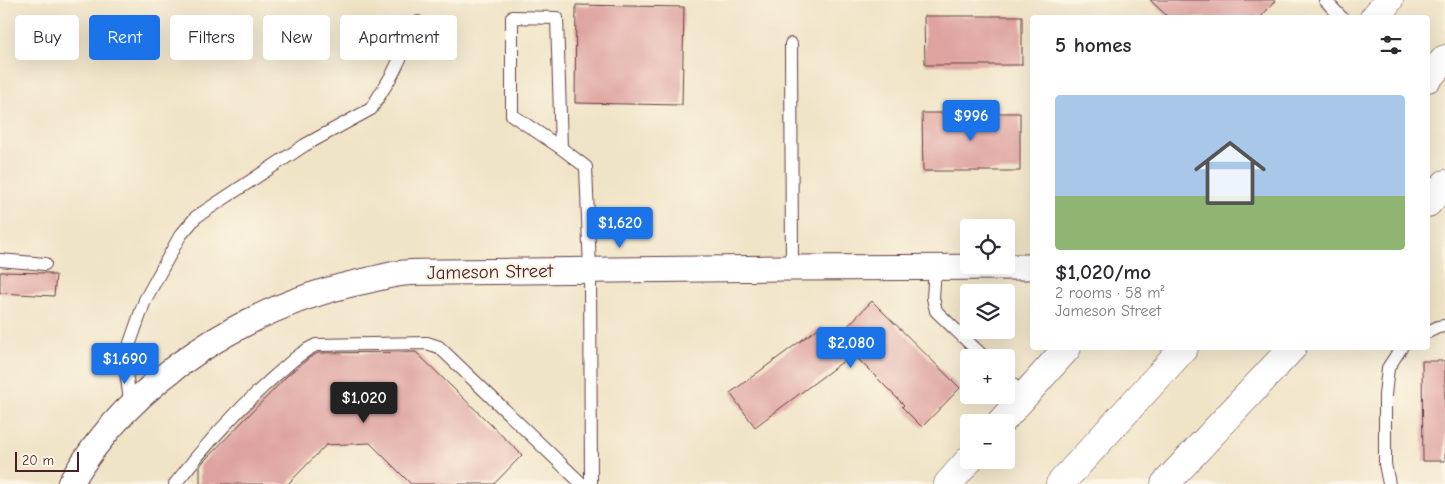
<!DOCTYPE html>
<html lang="en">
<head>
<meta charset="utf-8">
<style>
  :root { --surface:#fff; --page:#f7f7f7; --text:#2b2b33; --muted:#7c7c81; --line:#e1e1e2; --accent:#1a73e8 }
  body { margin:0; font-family:"Comic Neue",sans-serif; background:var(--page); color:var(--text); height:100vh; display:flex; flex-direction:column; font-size:19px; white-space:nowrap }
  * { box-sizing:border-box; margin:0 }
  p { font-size:16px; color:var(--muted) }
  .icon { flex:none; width:28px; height:28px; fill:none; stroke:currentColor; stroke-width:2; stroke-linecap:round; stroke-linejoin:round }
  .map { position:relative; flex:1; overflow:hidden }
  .details { position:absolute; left:1030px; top:15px; width:400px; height:335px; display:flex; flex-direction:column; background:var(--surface); border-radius:5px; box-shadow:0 5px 20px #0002 }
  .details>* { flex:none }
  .top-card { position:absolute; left:15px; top:15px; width:475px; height:45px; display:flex; gap:10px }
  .controls { position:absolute; left:960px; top:219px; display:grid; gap:10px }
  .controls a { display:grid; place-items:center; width:55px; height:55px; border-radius:5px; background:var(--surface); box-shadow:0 5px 20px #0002; font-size:25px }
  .scale { position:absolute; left:15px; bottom:12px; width:64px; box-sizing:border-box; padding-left:5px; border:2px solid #4a1f2b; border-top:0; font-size:14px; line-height:18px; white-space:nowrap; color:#4a1f2b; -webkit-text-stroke:4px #fcf5e5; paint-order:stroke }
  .price { position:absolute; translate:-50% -42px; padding:0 11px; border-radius:5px; background:var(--accent); color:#fff; font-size:16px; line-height:32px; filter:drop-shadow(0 1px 2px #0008) }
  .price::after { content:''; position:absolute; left:50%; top:30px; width:15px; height:11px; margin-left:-8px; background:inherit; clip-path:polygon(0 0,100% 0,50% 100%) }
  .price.selected { background:#222; color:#fff }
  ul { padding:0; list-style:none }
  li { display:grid; align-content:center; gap:10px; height:265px; padding:0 25px }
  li+li { border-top:1px solid var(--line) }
  li span { display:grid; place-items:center; height:155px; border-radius:5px; color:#555 }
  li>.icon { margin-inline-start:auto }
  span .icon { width:90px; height:90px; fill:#fffc; stroke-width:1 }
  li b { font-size:21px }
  h2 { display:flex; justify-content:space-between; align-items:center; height:60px; padding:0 25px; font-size:21px }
  .tag { padding:0 18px; border-radius:5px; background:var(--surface); box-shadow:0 5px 20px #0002; font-size:18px; line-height:45px }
  .tag.selected { background:var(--accent); color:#fff }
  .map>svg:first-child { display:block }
  .building { fill:#dea29f }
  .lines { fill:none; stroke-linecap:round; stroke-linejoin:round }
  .service-casing { stroke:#633d42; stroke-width:14 }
  .minor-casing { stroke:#633d42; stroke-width:27 }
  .tertiary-casing { stroke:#633d42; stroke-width:29 }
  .motorway-casing { stroke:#633d42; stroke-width:29 }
  .service { stroke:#fff; stroke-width:12 }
  .minor { stroke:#fff; stroke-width:25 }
  .tertiary { stroke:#fff; stroke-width:28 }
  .motorway { stroke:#fff; stroke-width:28 }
  .labels { text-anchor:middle; stroke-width:5; stroke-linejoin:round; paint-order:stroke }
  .street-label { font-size:19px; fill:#4a1f2b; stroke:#fcf5e5 }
</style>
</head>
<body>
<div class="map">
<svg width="1445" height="484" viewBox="0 0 1445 484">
  <rect width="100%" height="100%" fill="#fcf5e5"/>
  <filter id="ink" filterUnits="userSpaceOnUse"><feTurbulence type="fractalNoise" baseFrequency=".02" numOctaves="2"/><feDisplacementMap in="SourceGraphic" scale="10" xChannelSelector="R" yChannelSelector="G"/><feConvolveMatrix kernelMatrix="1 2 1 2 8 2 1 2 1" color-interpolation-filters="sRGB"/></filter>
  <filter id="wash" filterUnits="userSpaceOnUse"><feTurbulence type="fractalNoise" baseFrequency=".0096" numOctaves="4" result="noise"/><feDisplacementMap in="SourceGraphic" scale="20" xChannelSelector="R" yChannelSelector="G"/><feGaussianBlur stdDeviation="1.12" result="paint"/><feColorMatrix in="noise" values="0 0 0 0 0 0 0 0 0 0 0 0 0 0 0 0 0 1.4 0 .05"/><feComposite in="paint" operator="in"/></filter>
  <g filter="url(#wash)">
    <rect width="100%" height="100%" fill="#f0e4c7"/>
    <g id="blocks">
      <!-- building -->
      <path class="building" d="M 1150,0 L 1276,0 L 1260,18 L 1169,18 Z
        M 576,5 L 684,7 L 682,105 L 575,103 Z
        M 924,16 L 1022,16 L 1022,65 L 925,65 Z
        M 922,113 L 1020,113 L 1020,171 L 923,171 Z
        M 0,272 L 50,273 L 50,275 L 56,275 L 54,296 L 0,293 Z
        M 872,301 L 960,388 L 922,427 L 902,407 L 904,405 L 853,354 L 755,427 L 730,393 L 821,326 L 832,342 Z
        M 416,352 L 522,455 L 494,484 L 411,484 L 370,443 L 326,445 L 288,484 L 200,484 L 200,466 L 203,462 L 288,375 L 309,358 L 318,353 Z
        M 1422,361 L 1445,361 L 1445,461 L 1423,461 Z"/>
    </g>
  </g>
  <g filter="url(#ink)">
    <use href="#blocks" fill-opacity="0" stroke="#633d42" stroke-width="1"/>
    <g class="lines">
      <defs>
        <path id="service" d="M 1325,0 L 1342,18
          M 791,44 L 792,268
          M 561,148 L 557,18 L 512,17 L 512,115 L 561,148 L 586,167 L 590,270 L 591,484
          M 0,260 L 45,264
          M 935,267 L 933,298 L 936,311 L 985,358
          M 1428,332 L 1438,327 L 1445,326
          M 1006,378 L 1025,396
          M 131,407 L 126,372 L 130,343 L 145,300 L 180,236 L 196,217 L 305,145 L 371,109 L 392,75 L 418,22
          M 175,484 C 205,445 239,408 276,375 C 289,364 300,352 316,345 L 427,343 L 439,347 L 582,484
          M 1389,484 L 1385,464 L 1385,395 L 1388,368 L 1401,348"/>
        <path id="minor" d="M 70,484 C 131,378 252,303 370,280 C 382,277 393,274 404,273 C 418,272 432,272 446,272 L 785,268 L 1032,267"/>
        <path id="tertiary" d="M 1374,18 L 1389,0
          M 1001,422 L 1067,348
          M 948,484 L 969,460"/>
        <path id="motorway" d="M 1428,78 L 1445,59
          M 1428,203 L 1445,184
          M 1060,484 L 1184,348
          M 1165,484 L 1292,348"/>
      </defs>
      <!-- service casing -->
      <use href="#service" class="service-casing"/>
      <!-- minor casing -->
      <use href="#minor" class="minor-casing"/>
      <!-- tertiary casing -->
      <use href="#tertiary" class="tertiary-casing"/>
      <!-- motorway casing -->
      <use href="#motorway" class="motorway-casing"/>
      <!-- service -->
      <use href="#service" class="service"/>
      <!-- minor -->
      <use href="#minor" class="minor"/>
      <!-- tertiary -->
      <use href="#tertiary" class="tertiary"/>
      <!-- motorway -->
      <use href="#motorway" class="motorway"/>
    </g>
  </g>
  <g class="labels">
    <!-- street labels -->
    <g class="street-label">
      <text transform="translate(490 271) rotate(-1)" y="7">Jameson Street</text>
    </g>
  </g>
</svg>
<div class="controls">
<a><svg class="icon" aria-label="locate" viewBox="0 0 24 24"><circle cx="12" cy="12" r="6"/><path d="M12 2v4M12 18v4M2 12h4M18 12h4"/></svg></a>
<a><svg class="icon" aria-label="layers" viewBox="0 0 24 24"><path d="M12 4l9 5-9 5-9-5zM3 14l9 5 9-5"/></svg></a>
<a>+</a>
<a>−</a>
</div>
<div class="scale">20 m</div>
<b class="price" style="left:971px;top:142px">$996</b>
<b class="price" style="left:620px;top:249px">$1,620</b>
<b class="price" style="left:851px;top:369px">$2,080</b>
<b class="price" style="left:125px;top:385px">$1,690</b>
<b class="price selected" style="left:364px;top:424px">$1,020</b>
<div class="top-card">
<a class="tag">Buy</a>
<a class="tag selected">Rent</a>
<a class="tag">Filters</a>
<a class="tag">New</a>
<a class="tag">Apartment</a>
</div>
<section class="details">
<h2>5 homes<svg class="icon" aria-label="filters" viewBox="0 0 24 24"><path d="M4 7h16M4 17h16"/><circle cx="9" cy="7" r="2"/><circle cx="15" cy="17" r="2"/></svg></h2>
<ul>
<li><span style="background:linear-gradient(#a9c7e8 65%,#8fb573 0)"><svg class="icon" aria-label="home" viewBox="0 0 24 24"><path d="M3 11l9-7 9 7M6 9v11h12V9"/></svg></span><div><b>$1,020/mo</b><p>2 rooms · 58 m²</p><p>Jameson Street</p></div></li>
</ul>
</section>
</div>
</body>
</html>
